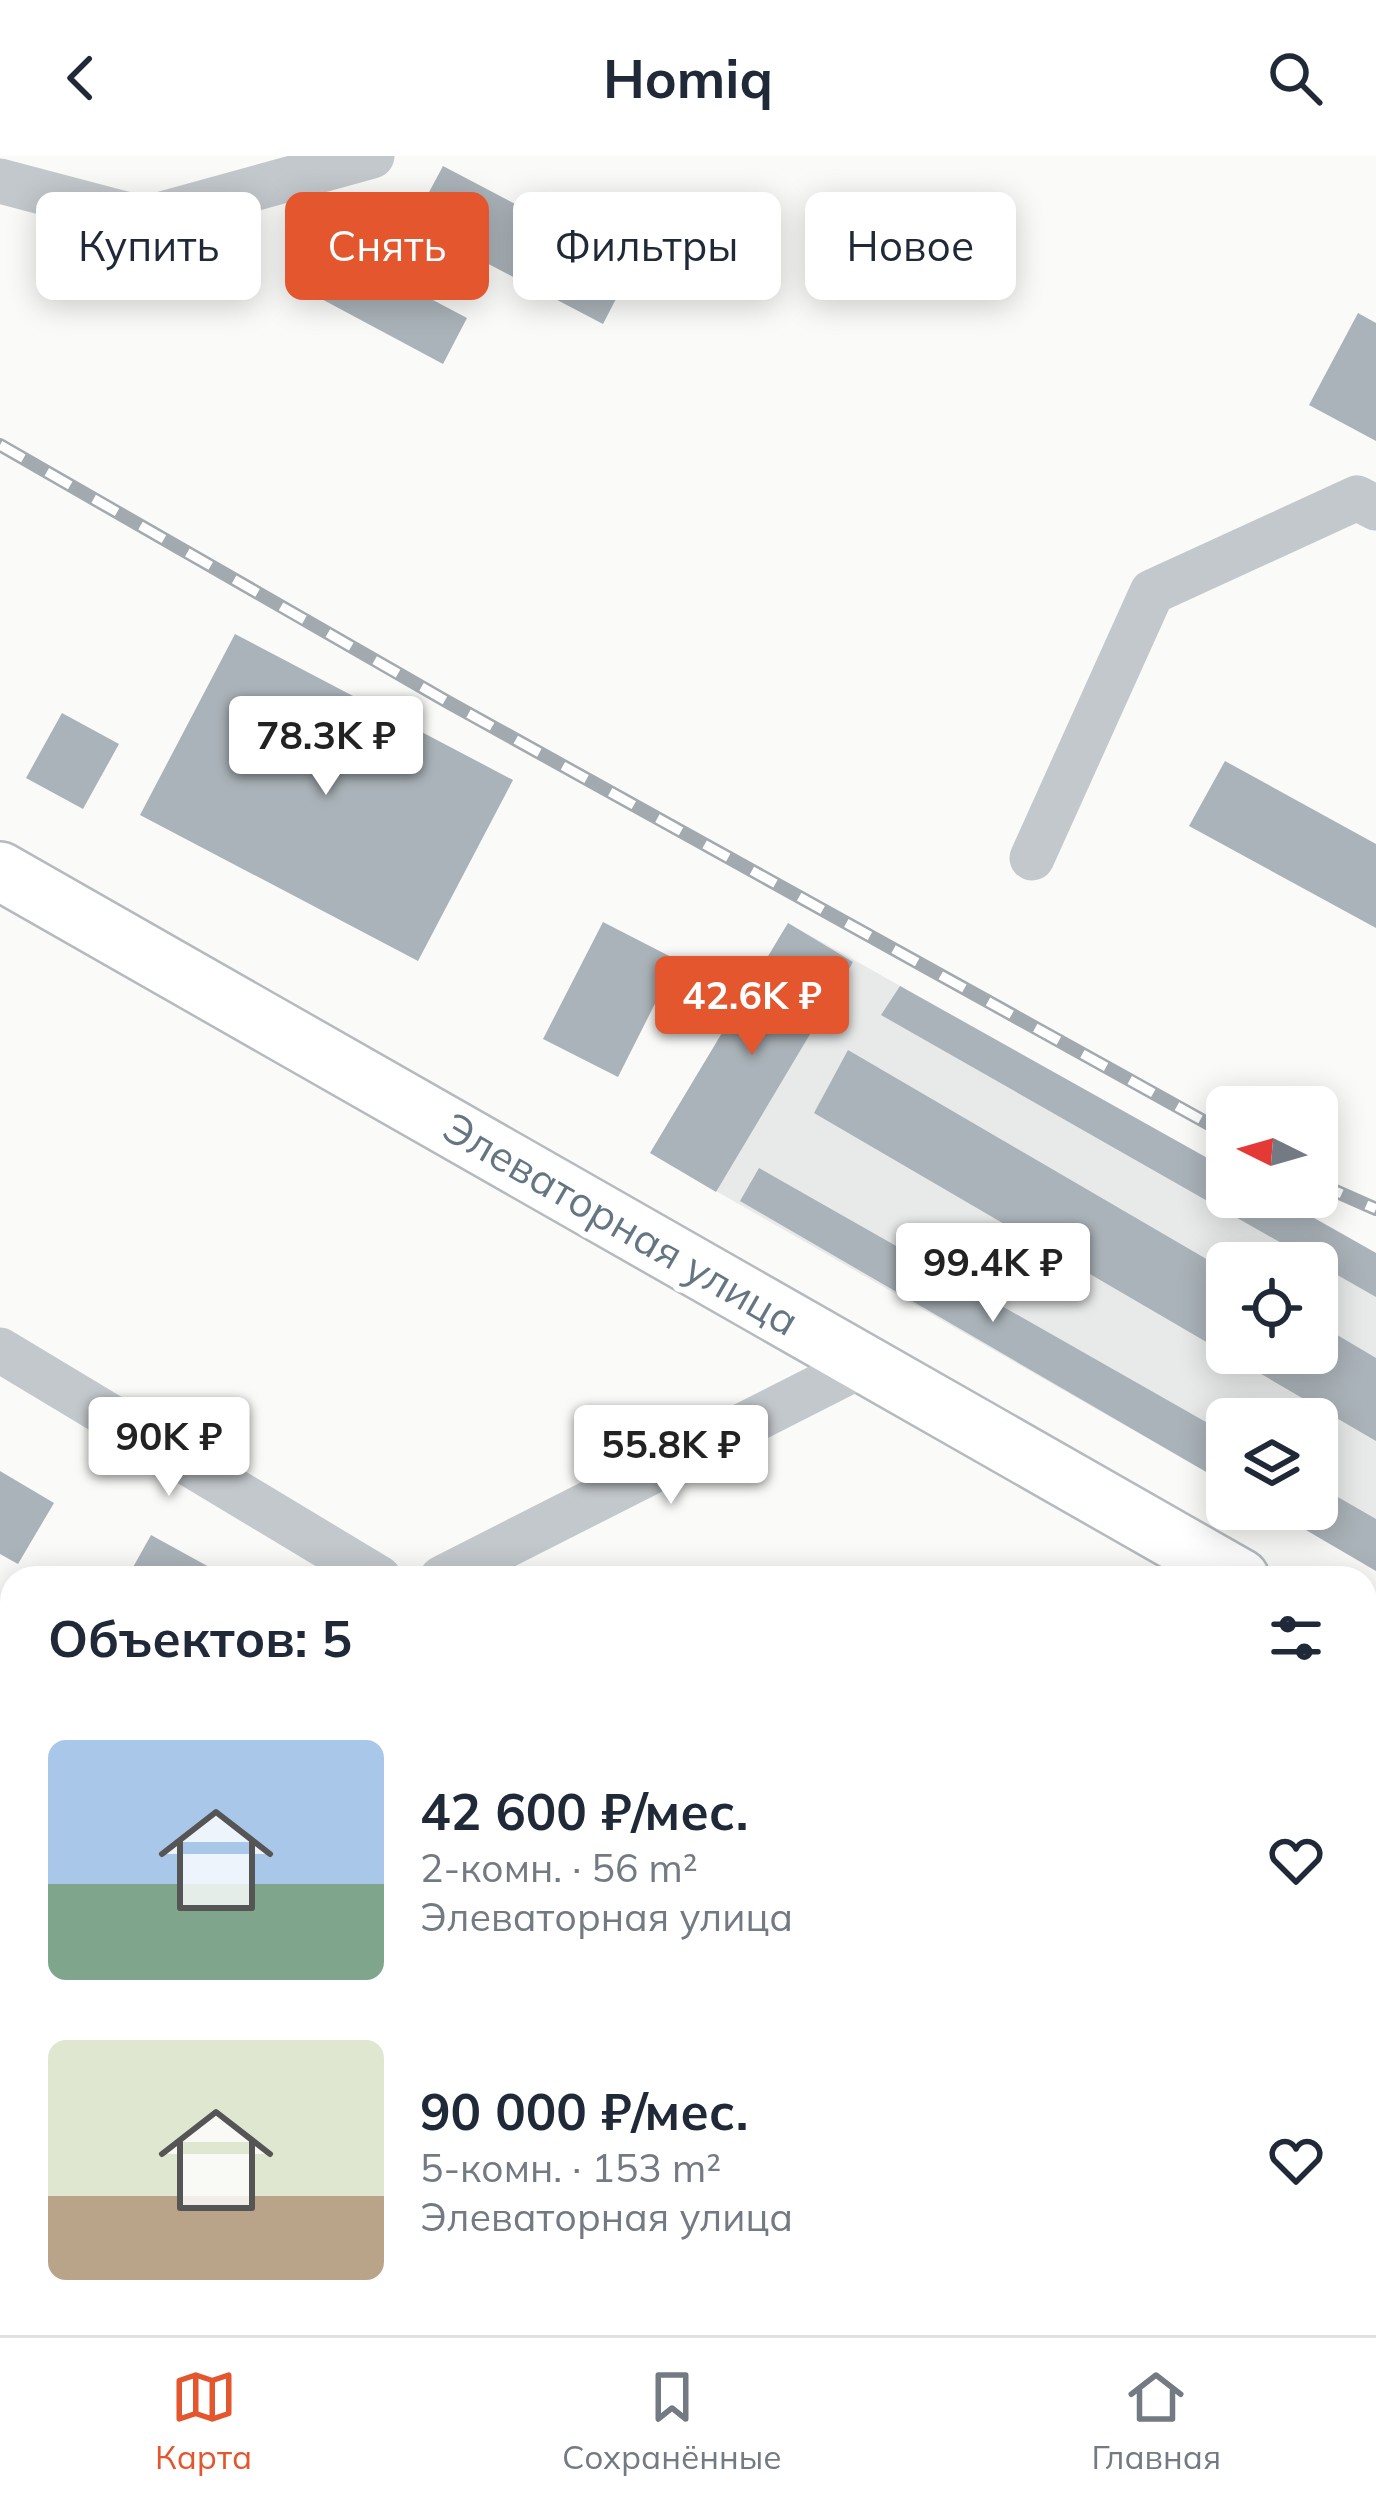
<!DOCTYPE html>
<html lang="ru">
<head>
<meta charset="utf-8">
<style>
  :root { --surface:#fff; --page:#f6f6f7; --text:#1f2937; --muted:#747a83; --line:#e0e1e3; --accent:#e4572e }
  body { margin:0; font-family:Mulish,sans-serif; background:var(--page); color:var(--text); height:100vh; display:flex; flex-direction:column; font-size:45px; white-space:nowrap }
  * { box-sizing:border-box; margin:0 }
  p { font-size:39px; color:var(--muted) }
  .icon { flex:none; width:66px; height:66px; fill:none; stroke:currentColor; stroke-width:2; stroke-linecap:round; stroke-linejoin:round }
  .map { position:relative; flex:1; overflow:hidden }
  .side { position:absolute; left:0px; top:1410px; width:1377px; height:771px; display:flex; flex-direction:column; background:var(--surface); border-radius:36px 36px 0 0; box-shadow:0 6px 30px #0003 }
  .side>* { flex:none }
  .banner { position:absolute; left:36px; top:36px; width:1305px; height:108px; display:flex; gap:24px }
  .needle { width:78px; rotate:275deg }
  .fabs { position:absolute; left:1206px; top:930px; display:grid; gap:24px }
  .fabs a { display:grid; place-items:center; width:132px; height:132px; border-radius:18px; background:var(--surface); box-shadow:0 6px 30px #0003; font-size:60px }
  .price { position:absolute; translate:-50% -102px; padding:0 27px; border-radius:12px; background:#fff; color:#222; font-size:39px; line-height:78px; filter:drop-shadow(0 3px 6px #0008) }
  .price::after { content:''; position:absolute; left:50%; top:72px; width:36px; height:27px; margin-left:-18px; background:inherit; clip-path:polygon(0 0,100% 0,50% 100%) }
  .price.selected { background:var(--accent); color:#fff }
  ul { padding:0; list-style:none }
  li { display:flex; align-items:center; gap:36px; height:300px; padding:0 48px }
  li span { display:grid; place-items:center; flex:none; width:336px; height:240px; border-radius:18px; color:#555 }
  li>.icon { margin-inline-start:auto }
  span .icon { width:144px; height:144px; fill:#fffc; stroke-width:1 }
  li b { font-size:51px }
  h2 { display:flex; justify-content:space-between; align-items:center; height:144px; padding:0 48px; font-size:51px }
  .pill { padding:0 42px; border-radius:18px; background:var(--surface); box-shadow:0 6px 30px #0003; font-size:42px; line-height:108px }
  .pill.selected { background:var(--accent); color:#fff }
  header { display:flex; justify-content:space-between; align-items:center; height:156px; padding:0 48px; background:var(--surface); font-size:54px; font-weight:700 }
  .menu { display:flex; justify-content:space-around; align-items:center; height:168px; border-top:3px solid var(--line); background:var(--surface); font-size:33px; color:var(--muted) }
  .menu a { display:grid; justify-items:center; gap:6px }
  .menu .selected { color:var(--accent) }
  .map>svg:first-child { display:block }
  .built { fill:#e8e9e9; fill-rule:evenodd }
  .building { fill:#aab3b9 }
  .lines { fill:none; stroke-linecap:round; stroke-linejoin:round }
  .major-casing { stroke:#b5babe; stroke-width:62 }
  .minor { stroke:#c3c8cc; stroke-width:45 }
  .major { stroke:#fff; stroke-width:57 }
  .rail-casing { stroke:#a2aab0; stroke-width:14 }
  .rail { stroke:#fff; stroke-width:9; stroke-dasharray:27; stroke-linecap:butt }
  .labels { text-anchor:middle; stroke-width:12; stroke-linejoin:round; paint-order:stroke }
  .street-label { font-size:42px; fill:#657683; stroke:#fff }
</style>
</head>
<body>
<header><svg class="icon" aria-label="back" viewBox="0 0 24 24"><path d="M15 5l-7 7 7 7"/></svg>Homiq<svg class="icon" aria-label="search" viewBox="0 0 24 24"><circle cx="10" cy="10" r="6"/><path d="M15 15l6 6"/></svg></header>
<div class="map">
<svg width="1376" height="2179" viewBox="0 0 1376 2179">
  <rect width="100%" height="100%" fill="#fafaf8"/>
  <!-- built -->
  <path class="built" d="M 788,767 L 1227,1013 L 1227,1041 L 1277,1041 L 1376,1097 L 1376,1415 L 1317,1353 L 1317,1263 L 1227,1263 L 1227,1328 L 650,997 ZM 1227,1107 L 1317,1107 L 1317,1197 L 1227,1197 Z"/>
  <!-- building -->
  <path class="building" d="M 443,10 L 633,110 L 603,168 L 412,68 Z
    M 312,80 L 467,162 L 443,208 L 288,125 Z
    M 1358,157 L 1376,167 L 1376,285 L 1309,249 Z
    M 235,478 L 513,624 L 418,805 L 140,659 Z
    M 62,557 L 119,588 L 83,653 L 26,622 Z
    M 1225,605 L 1376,688 L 1376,772 L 1189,670 Z
    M 603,766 L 677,804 L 618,921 L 543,883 Z
    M 788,767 L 853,806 L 716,1036 L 650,997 Z
    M 900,830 L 1227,1013 L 1227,1041 L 1277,1041 L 1376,1097 L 1376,1141 L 881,859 Z
    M 848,894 L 1227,1115 L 1227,1197 L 1317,1197 L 1317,1167 L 1376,1202 L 1376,1285 L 814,957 Z
    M 759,1012 L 1227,1278 L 1227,1328 L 740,1045 Z
    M 0,1315 L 54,1347 L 18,1408 L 0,1398 Z
    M 1317,1329 L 1376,1363 L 1376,1415 L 1270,1353 L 1317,1353 Z
    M 151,1379 L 211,1412 L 206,1422 L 127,1422 Z
    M 0,1865 L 12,1872 L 12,1912 L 0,1933 Z
    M 1376,2131 L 1376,2179 L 1364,2179 L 1353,2173 L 1365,2169 L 1365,2151 Z
    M 60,2169 L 132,2169 L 126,2179 L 58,2179 Z
    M 520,2169 L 555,2169 L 549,2179 Z
    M 1175,2169 L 1212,2169 L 1217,2172 L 1213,2179 L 1170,2179 Z"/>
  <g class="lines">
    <defs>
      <path id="major" d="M 0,715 L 1240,1422
        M 1365,1494 L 1376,1500"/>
    </defs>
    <!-- major casing -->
    <use href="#major" class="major-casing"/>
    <!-- minor -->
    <path class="minor" d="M 0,25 L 144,63 L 372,0
      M 1032,702 L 1152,436 L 1357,342 L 1376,352
      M 0,1194 L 379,1422
      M 442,1422 L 866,1207
      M 1365,2003 L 1376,2010
      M 0,2079 L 12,2058
      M 1365,2117 L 1376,2099
      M 450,2169 L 466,2179
      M 1328,2179 L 1334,2169"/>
    <!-- major -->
    <use href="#major" class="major"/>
    <defs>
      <path id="rail" d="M 0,289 L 446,545 L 1227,978
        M 1317,1027 L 1376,1053"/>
    </defs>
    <!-- rail casing -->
    <use href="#rail" class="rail-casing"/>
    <!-- rail -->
    <use href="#rail" class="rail"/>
  </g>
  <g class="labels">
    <!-- street labels -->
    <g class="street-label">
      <text transform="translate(621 1068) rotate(30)" y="15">Элеваторная улица</text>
    </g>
  </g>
</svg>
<div class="fabs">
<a><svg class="needle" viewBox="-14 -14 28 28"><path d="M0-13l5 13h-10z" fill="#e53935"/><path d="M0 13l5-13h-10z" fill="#747a83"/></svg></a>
<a><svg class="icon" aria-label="locate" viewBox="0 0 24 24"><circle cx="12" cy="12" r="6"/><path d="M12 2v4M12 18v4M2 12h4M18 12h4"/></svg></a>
<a><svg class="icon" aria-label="layers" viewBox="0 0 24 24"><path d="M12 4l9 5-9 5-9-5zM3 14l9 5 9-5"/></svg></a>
</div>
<b class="price" style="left:326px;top:642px">78.3K ₽</b>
<b class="price selected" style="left:752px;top:902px">42.6K ₽</b>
<b class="price" style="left:993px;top:1169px">99.4K ₽</b>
<b class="price" style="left:169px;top:1343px">90K ₽</b>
<b class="price" style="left:671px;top:1351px">55.8K ₽</b>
<div class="banner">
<a class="pill">Купить</a>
<a class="pill selected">Снять</a>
<a class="pill">Фильтры</a>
<a class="pill">Новое</a>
</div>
<section class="side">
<h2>Объектов: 5<svg class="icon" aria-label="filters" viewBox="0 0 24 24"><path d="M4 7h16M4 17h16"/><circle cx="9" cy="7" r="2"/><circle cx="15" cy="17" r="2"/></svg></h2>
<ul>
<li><span style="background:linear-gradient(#a9c7e8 60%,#7fa58c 0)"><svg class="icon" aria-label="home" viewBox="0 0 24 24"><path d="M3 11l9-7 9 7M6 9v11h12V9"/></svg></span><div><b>42 600 ₽/мес.</b><p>2-комн. · 56 m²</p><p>Элеваторная улица</p></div><svg class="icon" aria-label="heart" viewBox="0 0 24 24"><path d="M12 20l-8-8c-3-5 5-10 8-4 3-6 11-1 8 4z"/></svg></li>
<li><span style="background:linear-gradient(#dfe7d0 65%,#b9a48a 0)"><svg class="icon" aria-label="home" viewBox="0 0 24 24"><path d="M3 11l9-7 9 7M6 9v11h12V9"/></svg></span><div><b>90 000 ₽/мес.</b><p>5-комн. · 153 m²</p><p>Элеваторная улица</p></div><svg class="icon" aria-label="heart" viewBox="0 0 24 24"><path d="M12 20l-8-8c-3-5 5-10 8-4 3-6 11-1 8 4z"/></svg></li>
</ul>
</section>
</div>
<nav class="menu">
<a class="selected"><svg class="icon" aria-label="map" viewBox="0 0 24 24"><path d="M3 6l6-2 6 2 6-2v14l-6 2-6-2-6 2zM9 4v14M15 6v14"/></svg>Карта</a>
<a><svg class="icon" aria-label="saved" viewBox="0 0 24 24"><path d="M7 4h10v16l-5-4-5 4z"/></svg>Сохранённые</a>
<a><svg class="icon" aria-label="home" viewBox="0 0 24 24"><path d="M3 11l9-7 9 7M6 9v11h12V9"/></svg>Главная</a>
</nav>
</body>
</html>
